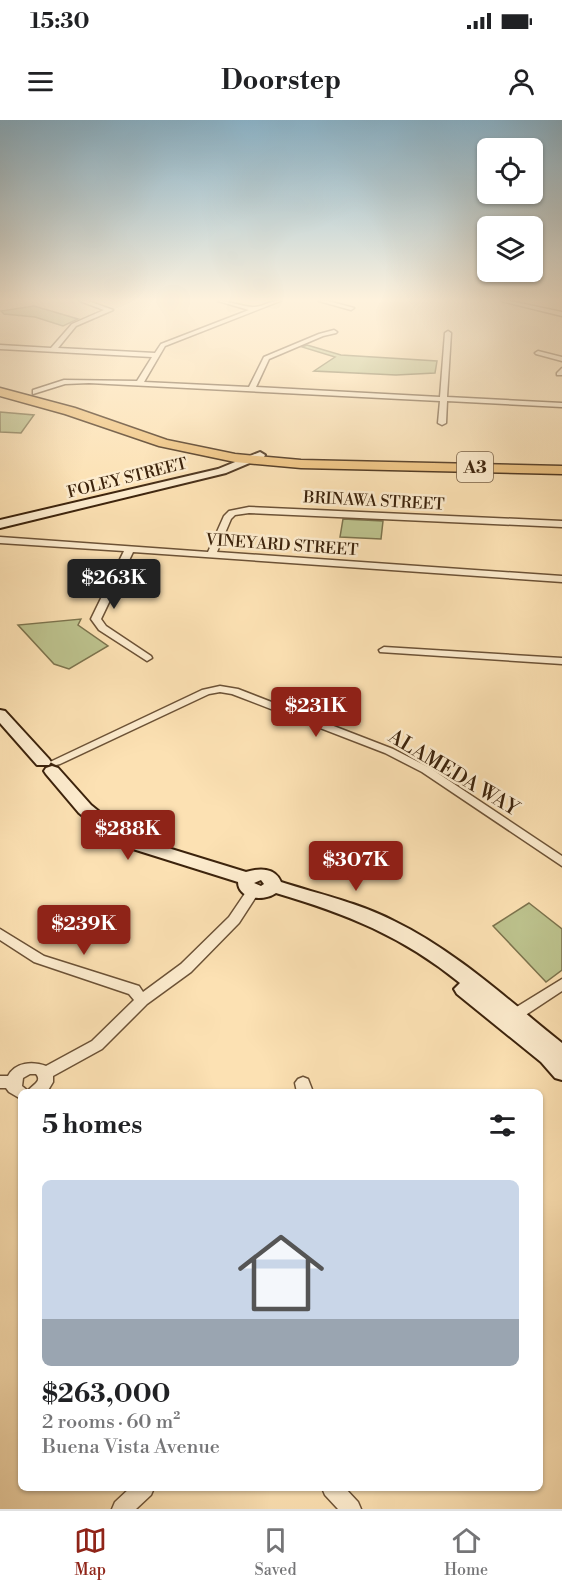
<!DOCTYPE html>
<html lang="en">
<head>
<meta charset="utf-8">
<style>
  :root { --surface:#fff; --page:#f2f2f2; --text:#202124; --muted:#757577; --line:#e0e0e0; --accent:#8f2418 }
  body { margin:0; font-family:"Libre Bodoni",serif; background:var(--page); color:var(--text); height:100vh; display:flex; flex-direction:column; font-size:22px; white-space:nowrap }
  * { box-sizing:border-box; margin:0 }
  p { font-size:20px; color:var(--muted) }
  .icon { flex:none; width:33px; height:33px; fill:none; stroke:currentColor; stroke-width:2; stroke-linecap:round; stroke-linejoin:round }
  .map { position:relative; flex:1; overflow:hidden }
  .panel { position:absolute; left:18px; top:969px; width:525px; height:402px; display:flex; flex-direction:column; background:var(--surface); border-radius:9px; box-shadow:0 2px 4px #0004 }
  .panel>* { flex:none }
  .tools { position:absolute; left:477px; top:18px; display:grid; gap:12px }
  .tools a { display:grid; place-items:center; width:66px; height:66px; border-radius:9px; background:var(--surface); box-shadow:0 2px 4px #0004; font-size:30px }
  .price { position:absolute; translate:-50% -51px; padding:0 14px; border-radius:6px; background:var(--accent); color:#fff; font-size:20px; line-height:39px; filter:drop-shadow(0 2px 3px #0008) }
  .price::after { content:''; position:absolute; left:50%; top:36px; width:18px; height:14px; margin-left:-9px; background:inherit; clip-path:polygon(0 0,100% 0,50% 100%) }
  .price.active { background:#222; color:#fff }
  ul { padding:0; list-style:none }
  li { display:grid; align-content:center; gap:12px; height:318px; padding:0 24px }
  li+li { border-top:2px solid var(--line) }
  li span { display:grid; place-items:center; height:186px; border-radius:9px; color:#555 }
  li>.icon { margin-inline-start:auto }
  span .icon { width:108px; height:108px; fill:#fffc; stroke-width:1 }
  li b { font-size:26px }
  h2 { display:flex; justify-content:space-between; align-items:center; height:72px; padding:0 24px; font-size:26px }
  .status { display:flex; justify-content:space-between; align-items:center; height:42px; padding:0 30px; background:var(--surface); direction:ltr }
  .status svg { height:16px; fill:currentColor }
  header { display:flex; justify-content:space-between; align-items:center; height:78px; padding:0 24px; background:var(--surface); font-size:27px; font-weight:700 }
  .tab-bar { display:flex; justify-content:space-around; align-items:center; height:84px; border-top:2px solid var(--line); background:var(--surface); font-size:16px; color:var(--muted) }
  .tab-bar a { display:grid; justify-items:center; gap:3px }
  .tab-bar .active { color:var(--accent) }
  .map>svg:first-child { display:block }
  .green { fill:#bdc38e; stroke:#7c734d; stroke-width:1.5 }
  .lines { fill:none; stroke-linecap:round; stroke-linejoin:round }
  .street-casing { stroke:#6c5236; stroke-width:3 }
  .secondary-casing { stroke:#3c230c; stroke-width:4 }
  .highway-casing { stroke:#3c230c; stroke-width:3 }
  .street { fill:#fdecce; fill-rule:evenodd }
  .secondary { fill:#fdecce; fill-rule:evenodd }
  .highway { fill:#eec07a; fill-rule:evenodd }
  .labels { text-anchor:middle; stroke-width:5; stroke-linejoin:round; paint-order:stroke }
  .far-street-label { font-size:16px; fill:#3c230c; stroke:#fdecce }
  .shield { fill:#fdecce; stroke:#765f46; stroke-width:1.5 }
  .shield-label { font-size:18px; font-weight:bold; fill:#3c230c }
  .street-label { font-size:20px; fill:#3c230c; stroke:#fdecce }
</style>
</head>
<body>
<div class="status"><b>15:30</b><svg viewBox="0 0 49 12"><path d="M0 12V9h3v3zM5 12V6h3v6zM10 12V3h3v9zM15 12V0h3v12zM26 1h20v11H26zM47 4h2v5h-2z"/></svg></div>
<header><svg class="icon" aria-label="menu" viewBox="0 0 24 24"><path d="M4 6h16M4 12h16M4 18h16"/></svg>Doorstep<svg class="icon" aria-label="person" viewBox="0 0 24 24"><circle cx="12" cy="8" r="4"/><path d="M4 21q1-7 8-7t8 7"/></svg></header>
<div class="map">
<svg width="562" height="1389" viewBox="0 0 562 1389">
  <rect width="100%" height="100%" fill="#fce1b3"/>
  <filter id="stains"><feTurbulence type="fractalNoise" baseFrequency=".00333" numOctaves="4"/><feColorMatrix values="0 0 0 0 .2 0 0 0 0 .09 0 0 0 0 .02 0 0 0 .5 -.17"/></filter>
  <radialGradient id="worn" r=".72"><stop offset=".6" stop-color="#630" stop-opacity="0"/><stop offset="1" stop-color="#630" stop-opacity=".3"/></radialGradient>
  <!-- green -->
  <path class="green" d="M 34,186 L 78,199 L 63,206 L 35,197 L 4,194 L 1,191 Z
    M 307,225 L 341,235 L 437,241 L 435,253 L 396,255 L 314,251 L 335,237 L 302,227 Z
    M 0,292 L 34,295 L 21,313 L 0,312 Z
    M 343,399 L 383,401 L 381,419 L 340,417 Z
    M 81,499 L 78,505 L 108,526 L 69,549 L 54,544 L 18,505 Z
    M 529,783 L 562,809 L 562,850 L 546,862 L 493,806 Z"/>
  <g class="lines">
    <defs>
      <path id="street" d="M 80,181 L 88,181 L 113,190 L 76,206 L 58,228 L 155,233 L 161,224 L 249,190 L 218,181 C 230,181 240,186 252,187 C 261,188 270,180 280,181 L 165,226 L 144,262 L 249,267 L 264,237 L 319,214 L 334,210 L 337,212 L 336,213 L 323,216 L 269,239 L 256,267 L 440,277 L 445,213 L 448,211 L 451,213 L 447,277 L 562,283 L 562,287 L 447,281 L 446,303 L 442,305 L 438,303 L 440,281 L 89,263 L 65,264 L 33,274 L 33,270 L 64,260 L 137,261 L 152,237 L 0,229 L 0,225 L 51,228 L 72,204 L 104,190 Z
        M 319,181 L 328,181 L 354,188 L 351,190 Z
        M 501,181 L 510,181 L 562,192 L 562,196 Z
        M 538,231 L 562,237 L 562,241 L 536,234 L 535,233 Z
        M 562,248 L 562,255 L 557,255 L 557,253 Z
        M 249,387 L 562,401 L 562,407 L 249,393 L 235,395 L 231,399 L 217,432 L 562,456 L 562,462 L 133,432 L 101,499 L 106,506 L 151,536 L 152,538 L 147,541 L 99,510 L 91,499 L 124,431 L 0,423 L 0,417 L 208,432 L 224,396 L 229,391 Z
        M 384,527 L 562,538 L 562,544 L 380,532 L 379,530 Z
        M 220,566 L 238,569 L 393,629 L 430,648 L 562,736 L 562,746 L 422,652 L 385,633 L 232,574 L 220,572 L 209,574 L 60,644 L 56,645 L 50,642 L 202,570 Z
        M 253,768 L 259,772 L 239,803 L 191,852 L 147,884 L 102,929 L 53,956 L 53,962 L 47,972 L 21,972 L 21,979 L 9,972 L 6,968 L 0,968 L 0,956 L 8,956 C 15,942 33,941 46,946 L 92,921 L 134,880 L 129,874 L 34,842 L 0,820 L 0,809 L 44,836 L 139,866 L 143,872 L 181,844 L 229,797 L 248,769 ZM 30,954 L 36,954 C 43,962 31,965 28,971 L 22,966 L 23,958 Z
        M 562,859 L 562,871 L 515,902 L 510,903 L 505,902 L 503,898 L 505,894 Z
        M 303,957 L 308,959 L 313,972 L 297,972 L 295,963 L 298,959 Z
        M 130,1368 L 154,1368 L 151,1375 L 136,1389 L 112,1389 L 115,1382 Z
        M 322,1368 L 345,1368 L 358,1382 L 361,1389 L 338,1389 L 325,1375 Z"/>
      <path id="secondary" d="M 260,332 L 265,335 L 264,337 L 226,353 L 0,408 L 0,400 L 218,349 Z
        M 0,590 L 5,591 L 49,639 L 51,642 L 49,645 L 37,645 L 0,603 Z
        M 52,646 L 58,648 L 91,685 L 129,716 L 246,752 C 259,748 275,747 281,762 C 319,774 359,783 394,801 C 456,831 509,881 562,923 L 562,960 L 555,958 L 541,942 L 457,874 L 454,869 L 460,863 C 402,816 347,794 276,773 C 263,782 238,779 238,762 L 117,724 L 79,693 L 46,654 L 44,651 L 46,648 ZM 261,760 L 264,764 L 261,766 L 254,763 Z"/>
      <path id="highway" d="M 0,268 L 75,288 L 167,320 L 235,334 L 301,340 L 562,346 L 562,354 L 301,348 L 235,342 L 159,326 L 65,294 L 0,276 Z"/>
    </defs>
    <!-- street casing -->
    <use href="#street" class="street-casing"/>
    <!-- secondary casing -->
    <use href="#secondary" class="secondary-casing"/>
    <!-- highway casing -->
    <use href="#highway" class="highway-casing"/>
    <!-- street -->
    <use href="#street" class="street"/>
    <!-- secondary -->
    <use href="#secondary" class="secondary"/>
    <!-- highway -->
    <use href="#highway" class="highway"/>
  </g>
  <!-- sky -->
  <linearGradient id="sky" x2="0" y2="1"><stop stop-color="#8bb8d1"/><stop offset="0.48" stop-color="#fef2dd"/><stop offset="1" stop-color="#fef2dd" stop-opacity="0"/></linearGradient>
  <rect width="562" height="375" fill="url(#sky)"/>
  <g class="labels">
    <!-- far-street labels -->
    <g class="far-street-label">
      <text transform="translate(127 357) rotate(-14)" y="6">FOLEY STREET</text>
      <text transform="translate(374 380) rotate(3)" y="6">BRINAWA STREET</text>
      <text transform="translate(282 424) rotate(4)" y="6">VINEYARD STREET</text>
    </g>
    <!-- shield labels -->
    <rect class="shield" x="457" y="332" width="36" height="30" rx="4.5"/>
    <g class="shield-label">
      <text x="475" y="353">A3</text>
    </g>
    <!-- street labels -->
    <g class="street-label">
      <text transform="translate(454 652) rotate(31)" y="7">ALAMEDA WAY</text>
    </g>
  </g>
  <rect width="100%" height="100%" filter="url(#stains)"/>
  <rect width="100%" height="100%" fill="url(#worn)"/>
</svg>
<div class="tools">
<a><svg class="icon" aria-label="locate" viewBox="0 0 24 24"><circle cx="12" cy="12" r="6"/><path d="M12 2v4M12 18v4M2 12h4M18 12h4"/></svg></a>
<a><svg class="icon" aria-label="layers" viewBox="0 0 24 24"><path d="M12 4l9 5-9 5-9-5zM3 14l9 5 9-5"/></svg></a>
</div>
<b class="price active" style="left:114px;top:490px">$263K</b>
<b class="price" style="left:316px;top:618px">$231K</b>
<b class="price" style="left:128px;top:741px">$288K</b>
<b class="price" style="left:356px;top:772px">$307K</b>
<b class="price" style="left:84px;top:836px">$239K</b>
<section class="panel">
<h2>5 homes<svg class="icon" aria-label="filters" viewBox="0 0 24 24"><path d="M4 7h16M4 17h16"/><circle cx="9" cy="7" r="2"/><circle cx="15" cy="17" r="2"/></svg></h2>
<ul>
<li><span style="background:linear-gradient(#c9d6e8 75%,#9aa5b1 0)"><svg class="icon" aria-label="home" viewBox="0 0 24 24"><path d="M3 11l9-7 9 7M6 9v11h12V9"/></svg></span><div><b>$263,000</b><p>2 rooms · 60 m²</p><p>Buena Vista Avenue</p></div></li>
</ul>
</section>
</div>
<nav class="tab-bar">
<a class="active"><svg class="icon" aria-label="map" viewBox="0 0 24 24"><path d="M3 6l6-2 6 2 6-2v14l-6 2-6-2-6 2zM9 4v14M15 6v14"/></svg>Map</a>
<a><svg class="icon" aria-label="saved" viewBox="0 0 24 24"><path d="M7 4h10v16l-5-4-5 4z"/></svg>Saved</a>
<a><svg class="icon" aria-label="home" viewBox="0 0 24 24"><path d="M3 11l9-7 9 7M6 9v11h12V9"/></svg>Home</a>
</nav>
</body>
</html>
